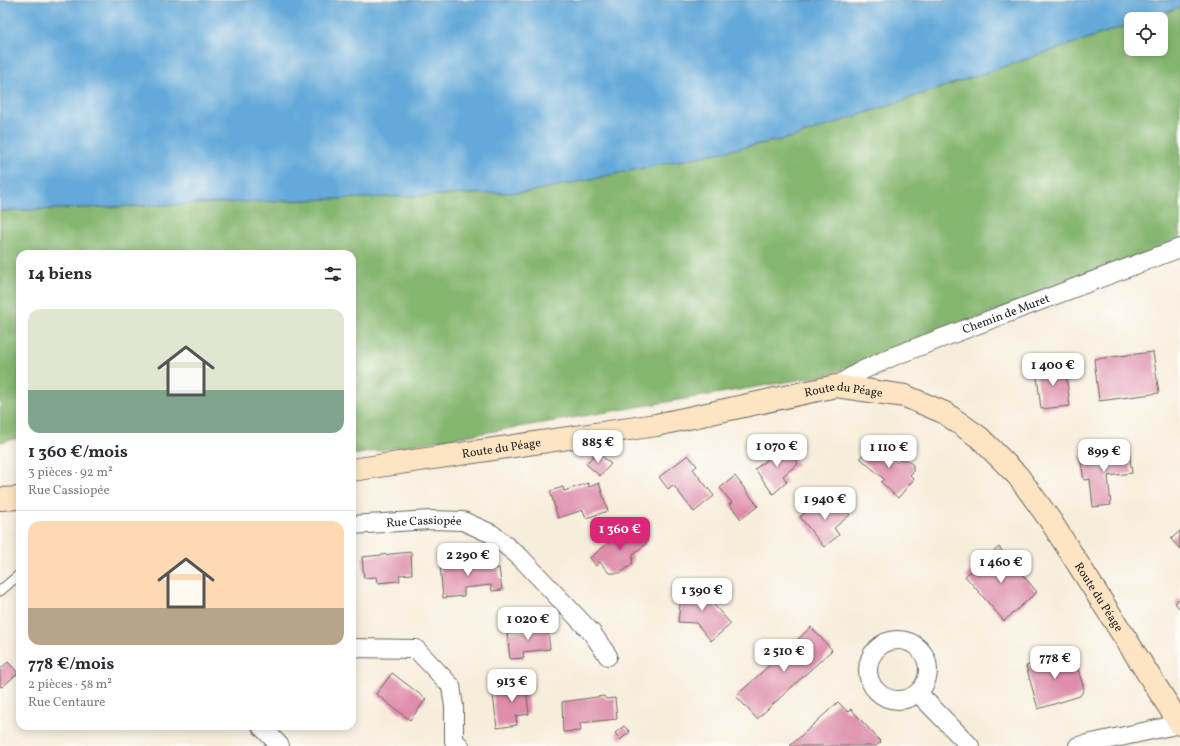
<!DOCTYPE html>
<html lang="fr">
<head>
<meta charset="utf-8">
<style>
  :root { --surface:#fff; --page:#f7f7f7; --text:#2b2b33; --muted:#7c7c81; --line:#e1e1e2; --accent:#db2777 }
  body { margin:0; font-family:Vollkorn,serif; background:var(--page); color:var(--text); height:100vh; display:flex; flex-direction:column; font-size:15px; white-space:nowrap }
  * { box-sizing:border-box; margin:0 }
  p { font-size:13px; color:var(--muted) }
  .icon { flex:none; width:22px; height:22px; fill:none; stroke:currentColor; stroke-width:2; stroke-linecap:round; stroke-linejoin:round }
  .map { position:relative; flex:1; overflow:hidden }
  .panel { position:absolute; left:16px; top:250px; width:340px; height:480px; display:flex; flex-direction:column; background:var(--surface); border-radius:12px; box-shadow:0 2px 10px #0003 }
  .panel>* { flex:none }
  .fabs { position:absolute; left:1124px; top:12px; display:grid; gap:8px }
  .fabs a { display:grid; place-items:center; width:44px; height:44px; border-radius:8px; background:var(--surface); box-shadow:0 2px 10px #0003; font-size:20px }
  .price { position:absolute; translate:-50% -34px; padding:0 9px; border-radius:8px; background:#fff; color:#222; font-size:13px; line-height:26px; filter:drop-shadow(0 1px 2px #0008) }
  .price::after { content:''; position:absolute; left:50%; top:24px; width:12px; height:9px; margin-left:-6px; background:inherit; clip-path:polygon(0 0,100% 0,50% 100%) }
  .price.on { background:var(--accent); color:#fff }
  ul { padding:0; list-style:none }
  li { display:grid; align-content:center; gap:8px; height:212px; padding:0 12px }
  li+li { border-top:1px solid var(--line) }
  li span { display:grid; place-items:center; height:124px; border-radius:12px; color:#555 }
  li>.icon { margin-inline-start:auto }
  span .icon { width:72px; height:72px; fill:#fffc; stroke-width:1 }
  li b { font-size:17px }
  h2 { display:flex; justify-content:space-between; align-items:center; height:48px; padding:0 12px; font-size:17px }
  .map>svg:first-child { display:block }
  .forest { fill:#85b670; stroke:#506946 }
  .water { fill:#63a9d9; stroke:#40627a }
  .building { fill:#de8dab }
  .lines { fill:none; stroke-linecap:round; stroke-linejoin:round }
  .lane-casing { stroke:#69655f; stroke-width:11 }
  .street-casing { stroke:#69655f; stroke-width:20 }
  .secondary-casing { stroke:#69655f; stroke-width:24 }
  .lane { stroke:#fff; stroke-width:9 }
  .street { stroke:#fff; stroke-width:18 }
  .secondary { stroke:#fde5c4; stroke-width:22 }
  .labels { text-anchor:middle; stroke-width:3; stroke-linejoin:round; paint-order:stroke }
  .street-label { font-size:12px; fill:#1c1c1c; stroke:#fdfcf7 }
</style>
</head>
<body>
<div class="map">
<svg width="1180" height="746" viewBox="0 0 1180 746">
  <rect width="100%" height="100%" fill="#fdfcf7"/>
  <filter id="ink" filterUnits="userSpaceOnUse"><feTurbulence type="fractalNoise" baseFrequency=".025" numOctaves="2"/><feDisplacementMap in="SourceGraphic" scale="8" xChannelSelector="R" yChannelSelector="G"/><feConvolveMatrix kernelMatrix="1 2 1 2 8 2 1 2 1" color-interpolation-filters="sRGB"/></filter>
  <filter id="wash" filterUnits="userSpaceOnUse"><feTurbulence type="fractalNoise" baseFrequency=".012" numOctaves="4" result="noise"/><feDisplacementMap in="SourceGraphic" scale="16" xChannelSelector="R" yChannelSelector="G"/><feGaussianBlur stdDeviation="0.9" result="paint"/><feColorMatrix in="noise" values="0 0 0 0 0 0 0 0 0 0 0 0 0 0 0 0 0 1.4 0 .05"/><feComposite in="paint" operator="in"/></filter>
  <g filter="url(#wash)">
    <rect width="100%" height="100%" fill="#f7eddb"/>
    <!-- forest -->
    <path class="forest" d="M 1180,7 L 1180,241 L 827,375 L 352,455 L 352,254 L 20,254 L 20,438 L 0,442 L 0,211 L 528,192 L 794,137 L 1131,24 L 1131,49 L 1161,49 L 1161,19 L 1146,19 Z"/>
    <!-- water -->
    <path class="water" d="M 0,0 L 1180,0 L 1180,7 L 1146,19 L 1131,19 L 1131,24 L 794,137 L 528,192 L 0,211 Z"/>
    <g id="blocks">
      <!-- building -->
      <path class="building" d="M 1153,352 L 1159,393 L 1099,401 L 1094,359 Z
        M 1065,365 L 1070,406 L 1041,409 L 1036,369 Z
        M 875,440 L 890,453 L 887,455 L 897,463 L 900,460 L 907,460 L 913,465 L 913,472 L 910,475 L 914,479 L 898,498 L 881,482 L 884,479 L 860,458 Z
        M 783,444 L 798,464 L 783,476 L 787,482 L 773,494 L 755,469 L 768,459 L 766,457 Z
        M 1129,450 L 1132,473 L 1108,476 L 1111,505 L 1093,507 L 1090,479 L 1084,480 L 1080,456 Z
        M 597,452 L 611,464 L 600,476 L 586,464 Z
        M 688,455 L 697,466 L 693,469 L 714,496 L 694,512 L 673,485 L 668,489 L 659,477 Z
        M 735,476 L 758,506 L 741,519 L 729,504 L 732,503 L 720,488 Z
        M 588,483 L 589,487 L 599,483 L 608,511 L 586,518 L 583,510 L 558,518 L 550,491 L 563,487 L 564,491 Z
        M 837,499 L 850,515 L 834,528 L 839,535 L 824,547 L 800,517 L 817,503 L 822,510 Z
        M 632,523 L 648,542 L 633,554 L 632,564 L 621,573 L 609,573 L 600,562 L 596,566 L 590,558 Z
        M 1180,531 L 1180,549 L 1171,539 Z
        M 999,547 L 1037,592 L 1004,621 L 965,576 Z
        M 411,552 L 412,574 L 399,575 L 400,581 L 377,583 L 376,577 L 364,578 L 362,557 Z
        M 489,559 L 490,569 L 499,568 L 502,590 L 492,591 L 491,585 L 464,588 L 464,596 L 443,598 L 440,565 Z
        M 689,582 L 704,583 L 702,598 L 708,598 L 731,624 L 711,641 L 696,623 L 678,622 L 681,596 L 688,597 Z
        M 1180,598 L 1180,609 L 1175,603 Z
        M 547,624 L 550,649 L 523,652 L 524,658 L 510,659 L 507,633 L 528,631 L 527,627 Z
        M 811,627 L 832,650 L 757,719 L 736,696 Z
        M 1073,652 L 1084,689 L 1080,696 L 1038,709 L 1026,666 Z
        M 8,662 L 18,673 L 2,687 L 0,686 L 0,669 Z
        M 392,673 L 426,699 L 410,720 L 376,694 Z
        M 532,678 L 534,687 L 526,688 L 529,714 L 516,716 L 517,725 L 497,728 L 493,694 L 514,690 L 513,680 Z
        M 604,696 L 606,699 L 615,698 L 617,719 L 580,723 L 581,731 L 563,732 L 562,702 Z
        M 838,702 L 848,712 L 851,709 L 881,742 L 876,746 L 790,746 Z
        M 624,726 L 630,732 L 620,740 L 615,733 Z"/>
    </g>
  </g>
  <g filter="url(#ink)">
    <use href="#blocks" fill-opacity="0" stroke="#69655f" stroke-width="1"/>
    <g class="lines">
      <defs>
        <path id="lane" d="M 0,591 L 20,574"/>
        <g id="street">
          <path id="s1" d="M 836,386 L 861,371 L 894,356 L 1180,248"/>
          <path id="s2" d="M 352,525 L 430,520 L 463,521 L 492,534 L 521,558 L 592,633 L 608,656"/>
          <circle cx="898" cy="670" r="30"/>
          <path d="M 352,648 L 416,649 L 451,686 L 454,707 L 454,741 L 460,746"/>
          <path d="M 918,693 L 970,746"/>
          <path d="M 261,726 L 280,746"/>
          <path d="M 1078,746 L 1180,724"/>
        </g>
        <g id="secondary">
          <path id="s3" d="M 352,470 L 656,425 L 836,386 L 905,396 L 945,413 L 980,438 L 1018,476 L 1050,520 L 1180,724"/>
          <path d="M 0,499 L 20,498"/>
        </g>
      </defs>
      <!-- lane casing -->
      <use href="#lane" class="lane-casing"/>
      <!-- street casing -->
      <use href="#street" class="street-casing"/>
      <!-- secondary casing -->
      <use href="#secondary" class="secondary-casing"/>
      <!-- lane -->
      <use href="#lane" class="lane"/>
      <!-- street -->
      <use href="#street" class="street"/>
      <!-- secondary -->
      <use href="#secondary" class="secondary"/>
    </g>
  </g>
  <g class="labels">
    <!-- street labels -->
    <g class="street-label">
      <text dy="4" stroke="none"><textPath href="#s1" startOffset="185">Chemin de Muret</textPath></text>
      <text dy="4" stroke="none"><textPath href="#s3" startOffset="499">Route du Péage</textPath></text>
      <text dy="4" stroke="none"><textPath href="#s3" startOffset="151">Route du Péage</textPath></text>
      <text dy="4" stroke="none"><textPath href="#s2" startOffset="72">Rue Cassiopée</textPath></text>
      <text dy="4" stroke="none"><textPath href="#s3" startOffset="847">Route du Péage</textPath></text>
    </g>
  </g>
</svg>
<div class="fabs">
<a><svg class="icon" aria-label="locate" viewBox="0 0 24 24"><circle cx="12" cy="12" r="6"/><path d="M12 2v4M12 18v4M2 12h4M18 12h4"/></svg></a>
</div>
<b class="price" style="left:1053px;top:387px">1 400 €</b>
<b class="price" style="left:598px;top:464px">885 €</b>
<b class="price" style="left:777px;top:468px">1 070 €</b>
<b class="price" style="left:889px;top:469px">1 110 €</b>
<b class="price" style="left:1104px;top:473px">899 €</b>
<b class="price" style="left:825px;top:521px">1 940 €</b>
<b class="price on" style="left:620px;top:551px">1 360 €</b>
<b class="price" style="left:468px;top:577px">2 290 €</b>
<b class="price" style="left:1001px;top:584px">1 460 €</b>
<b class="price" style="left:702px;top:612px">1 390 €</b>
<b class="price" style="left:528px;top:641px">1 020 €</b>
<b class="price" style="left:784px;top:673px">2 510 €</b>
<b class="price" style="left:1055px;top:680px">778 €</b>
<b class="price" style="left:512px;top:703px">913 €</b>
<section class="panel">
<h2>14 biens<svg class="icon" aria-label="filters" viewBox="0 0 24 24"><path d="M4 7h16M4 17h16"/><circle cx="9" cy="7" r="2"/><circle cx="15" cy="17" r="2"/></svg></h2>
<ul>
<li><span style="background:linear-gradient(#dfe7d0 65%,#7fa58c 0)"><svg class="icon" aria-label="home" viewBox="0 0 24 24"><path d="M3 11l9-7 9 7M6 9v11h12V9"/></svg></span><div><b>1 360 €/mois</b><p>3 pièces · 92 m²</p><p>Rue Cassiopée</p></div></li>
<li><span style="background:linear-gradient(#ffd9b3 70%,#b9a48a 0)"><svg class="icon" aria-label="home" viewBox="0 0 24 24"><path d="M3 11l9-7 9 7M6 9v11h12V9"/></svg></span><div><b>778 €/mois</b><p>2 pièces · 58 m²</p><p>Rue Centaure</p></div></li>
</ul>
</section>
</div>
</body>
</html>
